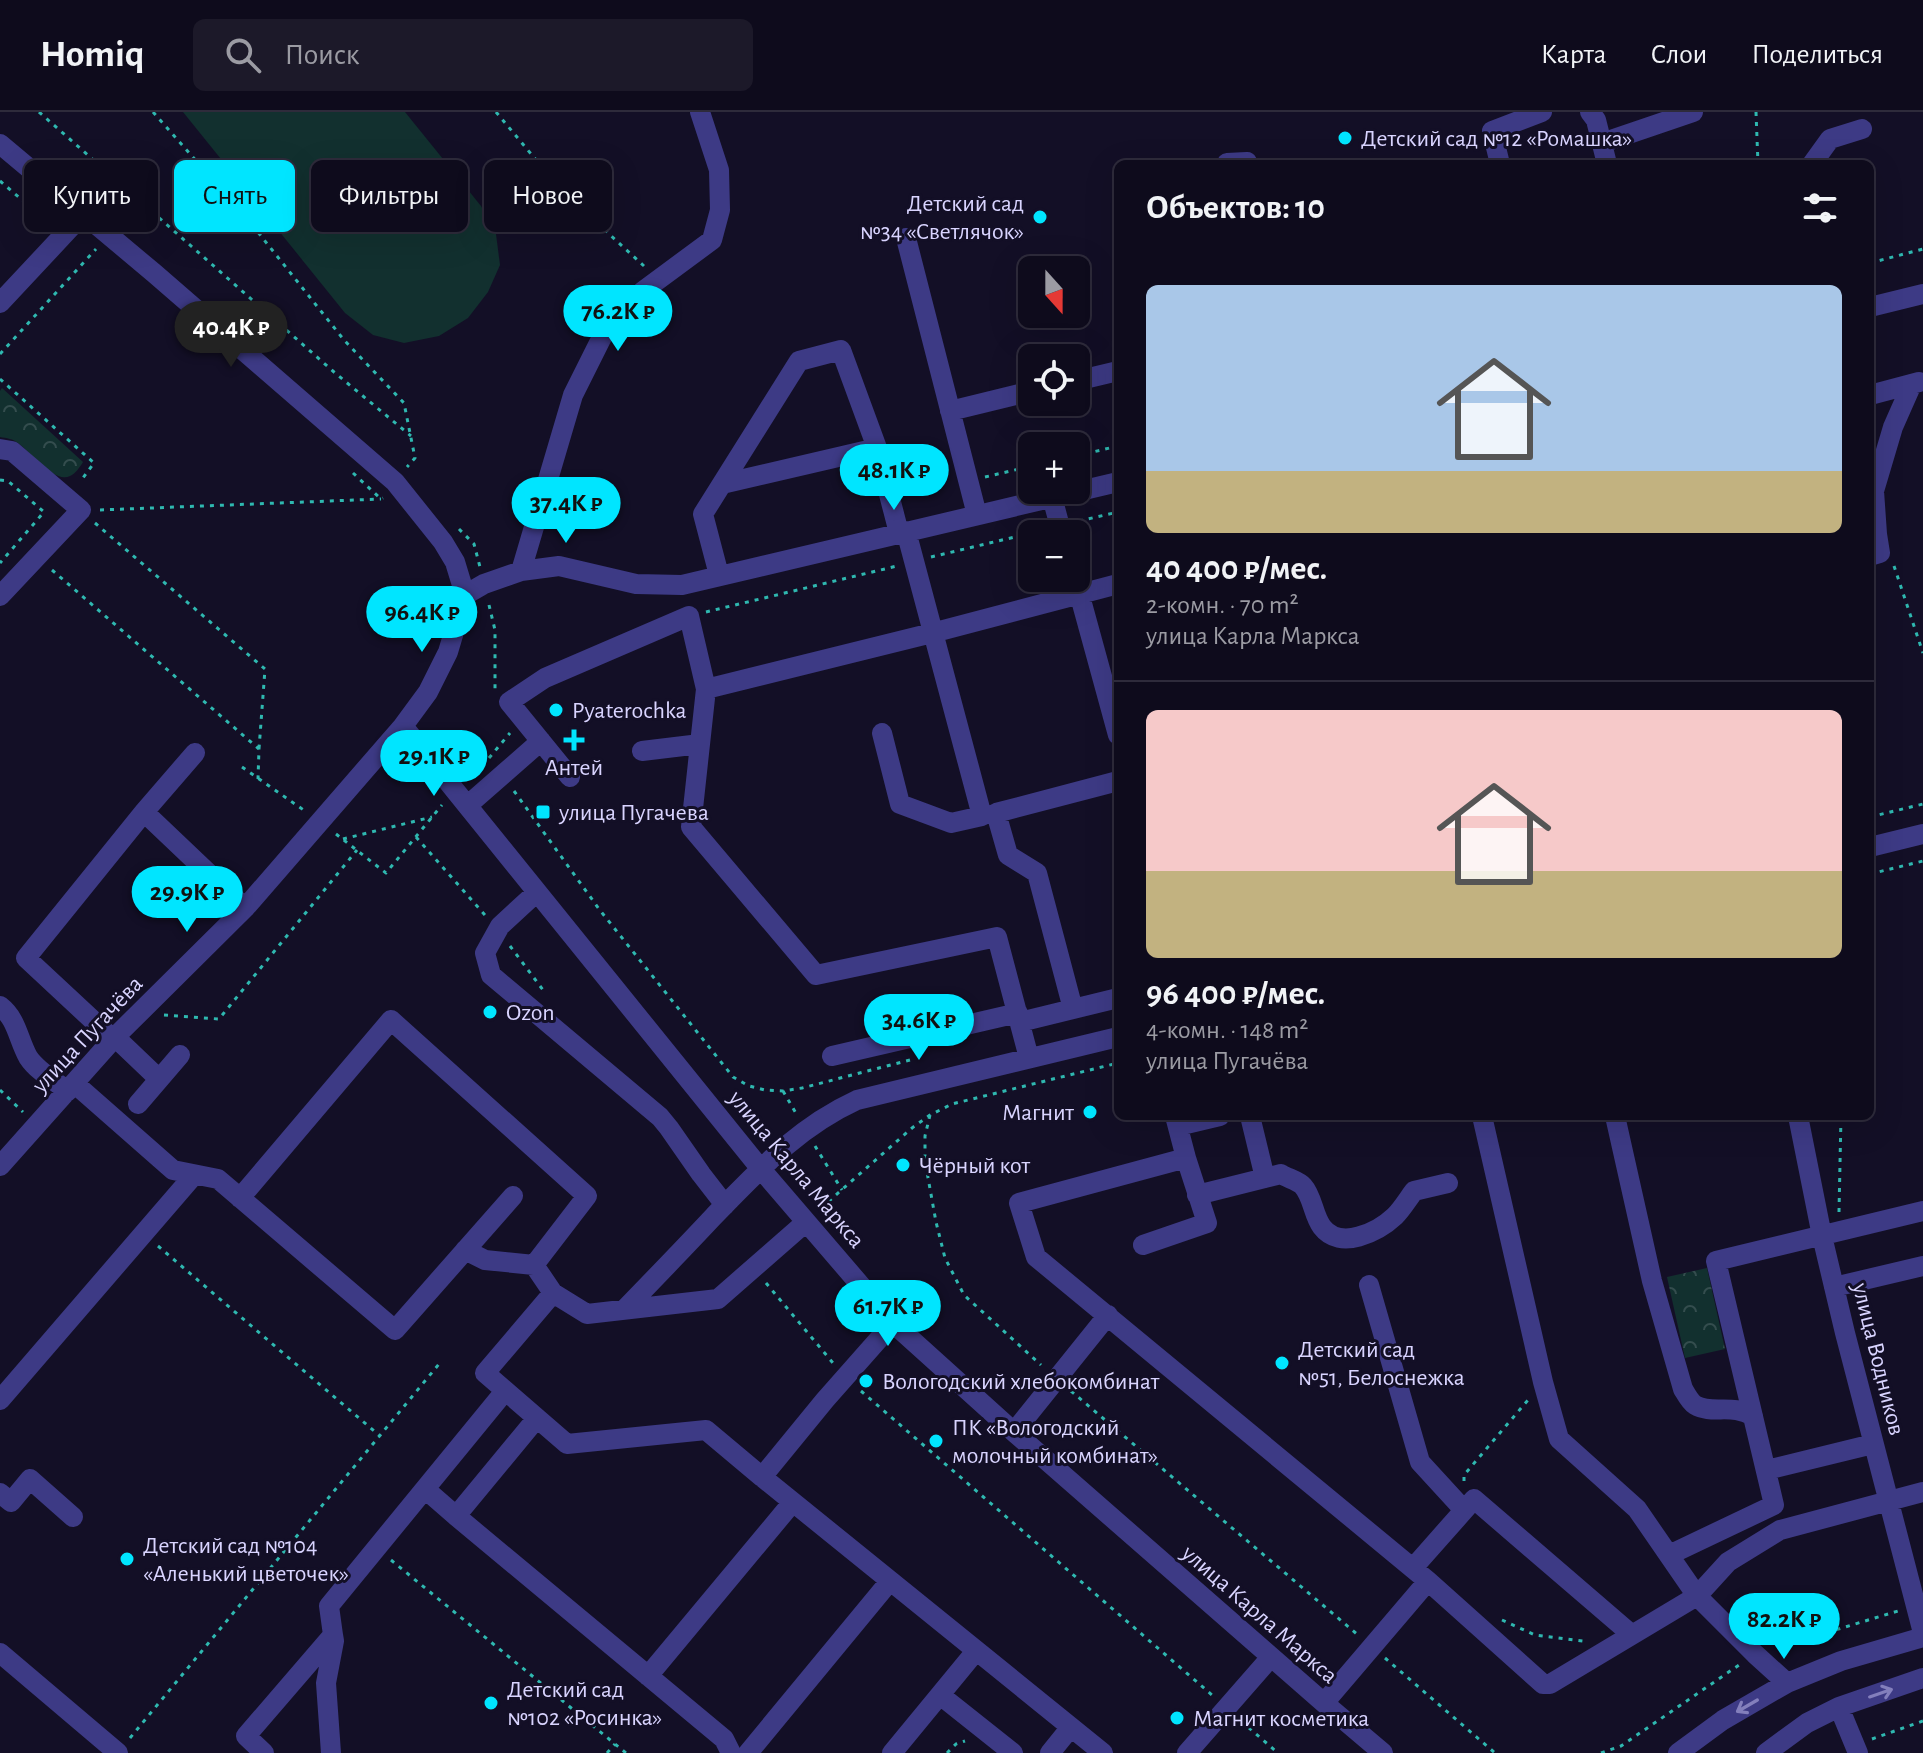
<!DOCTYPE html>
<html lang="ru">
<head>
<meta charset="utf-8">
<style>
  :root { --surface:#0e0b1c; --page:#1c1929; --text:#f1f3f6; --muted:#9b9ba3; --line:#2e2b3b; --accent:#00e5ff }
  body { margin:0; font-family:"Alegreya Sans",sans-serif; background:var(--page); color:var(--text); height:100vh; display:flex; flex-direction:column; font-size:30px; white-space:nowrap }
  * { box-sizing:border-box; margin:0 }
  p { font-size:26px; color:var(--muted) }
  .icon { flex:none; width:44px; height:44px; fill:none; stroke:currentColor; stroke-width:2; stroke-linecap:round; stroke-linejoin:round }
  .map { position:relative; flex:1; overflow:hidden }
  .side { position:absolute; left:1114px; top:48px; width:760px; height:960px; display:flex; flex-direction:column; background:var(--surface); border-radius:12px; box-shadow:0 8px 32px #0002,0 0 0 2px var(--line) }
  .side>* { flex:none }
  .banner { position:absolute; left:24px; top:48px; width:760px; height:72px; display:flex; gap:16px }
  .needle { width:52px; rotate:159deg }
  .buttons { position:absolute; left:1018px; top:144px; display:grid; gap:16px }
  .buttons a { display:grid; place-items:center; width:72px; height:72px; border-radius:12px; background:var(--surface); box-shadow:0 8px 32px #0002,0 0 0 2px var(--line); font-size:40px }
  .price { position:absolute; translate:-50% -68px; padding:0 18px; border-radius:28px; background:var(--accent); color:#111; font-size:26px; line-height:52px; filter:drop-shadow(0 2px 4px #0008) }
  .price::after { content:''; position:absolute; left:50%; top:48px; width:24px; height:18px; margin-left:-12px; background:inherit; clip-path:polygon(0 0,100% 0,50% 100%) }
  .price.current { background:#222; color:#fff }
  ul { padding:0; list-style:none }
  li { display:grid; align-content:center; gap:16px; height:424px; padding:0 32px }
  li+li { border-top:2px solid var(--line) }
  li span { display:grid; place-items:center; height:248px; border-radius:12px; color:#555 }
  li>.icon { margin-inline-start:auto }
  span .icon { width:144px; height:144px; fill:#fffc; stroke-width:1 }
  li b { font-size:34px }
  h2 { display:flex; justify-content:space-between; align-items:center; height:96px; padding:0 32px; font-size:34px }
  .tag { padding:0 28px; border-radius:12px; background:var(--surface); box-shadow:0 8px 32px #0002,0 0 0 2px var(--line); font-size:28px; line-height:72px }
  .tag.current { background:var(--accent); color:#111 }
  header { display:flex; align-items:center; gap:48px; box-sizing:border-box; height:112px; padding:0 40px; background:var(--surface); border-bottom:2px solid var(--line) }
  header strong { font-size:38px }
  nav { display:flex; gap:44px; margin-inline-start:auto; font-size:28px }
  .search { width:560px; height:72px; background:var(--page); display:flex; align-items:center; gap:20px; box-sizing:border-box; padding:0 28px; border-radius:12px; color:var(--muted); font-size:30px }
  .map>svg:first-child { display:block }
  .park { fill:url(#park-crowns) }
  .pitch { fill:#12302f }
  .lines { fill:none; stroke-linecap:round; stroke-linejoin:round }
  .path { stroke:#2fb8b0; stroke-width:3; stroke-dasharray:4 6; stroke-linecap:butt }
  .minor { stroke:#3d3a85; stroke-width:20 }
  .oneway { stroke:#837fbc }
  .poi-dot { fill:#00e5ff; stroke:#130f26; stroke-width:3 }
  .labels { text-anchor:middle; stroke-width:6; stroke-linejoin:round; paint-order:stroke }
  .poi-label { font-size:24px; fill:#d9d4ff; stroke:#130f26; text-anchor:start }
  .street-label { font-size:24px; fill:#d9d4ff; stroke:#130f26 }
</style>
</head>
<body>
<header>
<strong>Homiq</strong>
<div class="search"><svg class="icon" aria-label="search" viewBox="0 0 24 24"><circle cx="10" cy="10" r="6"/><path d="M15 15l6 6"/></svg>Поиск</div>
<nav><a>Карта</a><a>Слои</a><a>Поделиться</a></nav>
</header>
<div class="map">
<svg width="1923" height="1641" viewBox="0 0 1923 1641">
  <defs>
    <pattern id="park-crowns" width="20" height="18" patternUnits="userSpaceOnUse" patternTransform="scale(2)"><rect width="20" height="18" fill="#12302f"/><path d="M2 6a3 3 0 1 1 6 0M12 15a3 3 0 1 1 6 0" fill="none" stroke="#344d4e"/></pattern>
  </defs>
  <rect width="100%" height="100%" fill="#130f26"/>
  <!-- park -->
  <path class="park" d="M 2,276 L 83,350 C 80,355 75,362 70,364 C 54,372 31,340 18,331 C 13,327 7,326 0,325 L 0,279 Z
    M 1707,1156 L 1725,1237 L 1685,1246 L 1667,1165 Z"/>
  <!-- pitch -->
  <path class="pitch" d="M 183,0 L 405,0 L 481,94 L 496,122 L 500,153 L 488,180 L 468,206 L 439,224 L 404,231 L 373,223 L 345,201 Z"/>
  <g class="lines">
    <!-- path -->
    <path class="path" d="M 39,0 L 334,260 L 411,324
      M 153,0 L 245,104 L 344,228 L 404,291 L 415,346 L 407,355
      M 496,0 L 542,55 L 608,121 L 644,154
      M 1756,0 L 1758,52
      M 0,69 L 49,111
      M 1870,151 L 1923,137
      M 0,242 L 96,137
      M 0,267 L 94,351 L 80,370
      M 1076,344 L 1118,334
      M 353,361 L 381,387 L 383,386
      M 985,365 L 1032,354
      M 0,368 L 8,369 L 44,400 L 0,451
      M 100,398 L 381,387
      M 1079,409 L 1118,400
      M 95,411 L 265,557 L 259,637
      M 459,417 L 474,432 L 480,455
      M 931,445 L 1040,419
      M 1894,454 L 1923,541
      M 52,458 L 259,637 L 258,667
      M 489,493 L 495,518 L 495,577
      M 706,500 L 897,454
      M 489,646 L 510,621
      M 242,655 L 305,699
      M 514,679 L 599,797 L 733,965 L 749,974 L 765,978 L 783,979 L 802,976 L 910,948
      M 1870,705 L 1923,692
      M 336,722 L 386,761 L 442,693
      M 416,725 L 485,803
      M 343,727 L 432,705
      M 1870,762 L 1923,749
      M 510,834 L 546,882
      M 164,903 L 219,907 L 357,738
      M 0,978 L 23,1000
      M 783,979 L 797,1003
      M 930,1003 L 925,1024 L 925,1049 L 936,1110 L 945,1146 L 964,1183 L 1041,1253
      M 815,1034 L 842,1078
      M 821,1096 L 912,1016 L 930,1003 L 952,992 L 1118,951
      M 1839,1100 L 1841,1004
      M 158,1134 L 380,1324
      M 766,1171 L 833,1251
      M 861,1279 L 1212,1583
      M 1071,1279 L 1358,1523
      M 1464,1369 L 1464,1363 L 1528,1288
      M 391,1448 L 626,1641
      M 1502,1508 L 1535,1523 L 1583,1529
      M 1779,1535 L 1898,1499
      M 1385,1546 L 1495,1641
      M 1241,1609 L 1278,1641
      M 130,1626 L 439,1252
      M 1872,1627 L 1923,1609
      M 607,1641 L 615,1632
      M 947,1641 L 956,1632 L 965,1629
      M 1601,1641 L 1621,1634 L 1739,1553"/>
    <!-- minor -->
    <path class="minor" d="M 1590,0 L 1596,8 L 1607,52
      M 1602,31 L 1693,0
      M 0,32 L 154,161 L 395,370 L 443,430 L 455,450 L 465,483
      M 1227,51 L 1247,50 L 1248,52
      M 1500,52 L 1492,19 L 1542,0
      M 1812,52 L 1830,27 L 1862,17
      M 906,126 L 977,403
      M 0,191 L 84,101
      M 1870,195 L 1923,182
      M 1076,269 L 1118,259
      M 1870,283 L 1919,270
      M 950,299 L 1032,279
      M 0,337 L 12,339 L 81,398 L 0,484
      M 722,372 L 877,336 L 899,421
      M 1052,385 L 1062,422
      M 1870,444 L 1880,441 L 1877,422 L 1874,379 L 1893,315 L 1912,272
      M 521,459 L 573,283 L 606,217 L 643,179 L 712,128 L 720,98 L 719,58 L 700,0
      M 719,463 L 703,402 L 799,249 L 841,238 L 877,336
      M 1075,466 L 1118,623
      M 706,577 L 932,521 L 1118,472
      M 403,614 L 760,1056 L 893,1211 L 1014,1320 L 1324,1591 L 1383,1641
      M 882,621 L 900,692 L 951,711 L 982,704 L 906,419
      M 642,639 L 700,632
      M 570,665 L 509,590 L 545,566 L 689,504 L 706,577 L 691,715 L 816,863 L 997,825 L 1029,946
      M 468,693 L 541,629
      M 144,700 L 245,796
      M 1870,735 L 1923,722
      M 537,780 L 500,814 L 485,841 L 491,863 L 660,1005 L 669,1016 L 701,1062 L 725,1093
      M 0,894 C 17,907 18,927 28,945 C 37,959 55,969 68,979
      M 1073,897 L 1037,761 L 1008,743 L 996,701 L 1118,669
      M 1020,910 L 1118,886
      M 115,925 L 159,967
      M 113,927 L 26,846 L 144,700 L 195,641
      M 832,944 L 1018,901
      M 74,971 L 173,1058 L 218,1067 L 395,1218 L 513,1084
      M 138,992 L 180,943
      M 1175,1004 L 1186,1046 L 1019,1091 L 1036,1145 L 1428,1469 L 1324,1591
      M 1250,1004 L 1265,1066
      M 1482,1004 L 1543,1270 L 1559,1327 L 1637,1397 L 1697,1484 L 1755,1542 L 1787,1571
      M 1615,1004 L 1652,1169 L 1683,1277 C 1686,1282 1690,1290 1695,1293 C 1712,1303 1732,1291 1753,1304
      M 1798,1004 L 1822,1124 L 1845,1221 L 1923,1521
      M 1178,1014 L 1220,1004
      M 0,1054 L 115,925 L 245,796 L 403,614 L 428,580 L 448,540 L 465,483 L 484,472 L 521,459 L 559,454 L 636,472 L 682,473 L 1118,370
      M 1197,1083 L 1281,1062 C 1287,1066 1299,1069 1303,1074 C 1313,1085 1313,1103 1322,1115 C 1340,1139 1378,1120 1395,1104 C 1402,1097 1408,1087 1414,1079 L 1448,1071
      M 240,1086 L 391,908 L 587,1084 L 534,1153
      M 1143,1133 L 1207,1111 L 1186,1046
      M 465,1138 L 485,1148 L 534,1153 L 553,1181 L 485,1261 L 567,1332 L 706,1318 L 762,1365
      M 1369,1173 L 1420,1350 L 1464,1398
      M 1834,1175 L 1923,1154
      M 553,1181 L 587,1202 L 718,1187 L 806,1110
      M 625,1197 C 655,1166 685,1135 714,1104 C 759,1058 798,1015 857,988 L 1118,925
      M 893,1211 L 825,1288 L 762,1365 L 1103,1641
      M 0,1288 L 194,1063
      M 537,1306 L 456,1404 L 724,1627 L 731,1641
      M 1014,1320 L 1108,1203
      M 1767,1358 L 1873,1332
      M 425,1377 L 456,1404
      M 0,1381 L 11,1390 L 30,1367 L 73,1405
      M 1669,1443 L 1774,1393 L 1716,1149 L 1923,1099
      M 1413,1456 L 1474,1387 L 1631,1522
      M 1428,1469 L 1543,1572 L 1550,1572 L 1697,1484 L 1728,1450 L 1780,1418 L 1923,1380
      M 0,1541 L 118,1641
      M 648,1564 L 792,1391
      M 940,1583 L 1013,1641
      M 1839,1595 L 1858,1641
      M 264,1641 L 246,1624 L 333,1523 L 329,1494 L 505,1279
      M 331,1641 L 326,1571 L 334,1529 L 333,1523
      M 748,1641 L 890,1469
      M 892,1641 L 976,1539
      M 1050,1641 L 1071,1615
      M 1187,1641 L 1271,1545
      M 1678,1641 L 1723,1608 L 1787,1571 L 1841,1549 L 1923,1525
      M 1766,1641 L 1807,1611 L 1839,1595 L 1923,1566"/>
  </g>
  <!-- one-way arrows -->
  <defs><path id="oneway-shaft" d="M-6 0H5M1.5-3L5.5 0L1.5 3" fill="none" stroke-width="1.6" stroke-linecap="round" stroke-linejoin="round" transform="scale(2)"/></defs>
  <g class="oneway">
    <use href="#oneway-shaft" transform="translate(1881 1581) rotate(-19)"/>
    <use href="#oneway-shaft" transform="translate(1747 1594) rotate(150)"/>
  </g>
  <!-- markers -->
  <g class="poi-dot">
    <circle cx="1345" cy="26" r="8"/>
    <circle cx="1040" cy="105" r="8"/>
    <circle cx="556" cy="598" r="8"/>
    <path d="M570 616h8v8h8v8h-8v8h-8v-8h-8v-8h8z"/>
    <rect x="535" y="692" width="16" height="16" rx="4"/>
    <circle cx="490" cy="900" r="8"/>
    <circle cx="1090" cy="1000" r="8"/>
    <circle cx="903" cy="1053" r="8"/>
    <circle cx="1282" cy="1251" r="8"/>
    <circle cx="866" cy="1269" r="8"/>
    <circle cx="936" cy="1329" r="8"/>
    <circle cx="127" cy="1447" r="8"/>
    <circle cx="491" cy="1591" r="8"/>
    <circle cx="1177" cy="1606" r="8"/>
  </g>
  <g class="labels">
    <!-- poi labels -->
    <g class="poi-label">
      <text x="1361" y="34">Детский сад №12 «Ромашка»</text>
      <text x="1024" y="99" text-anchor="end">Детский сад<tspan x="1024" dy="28">№34 «Светлячок»</tspan></text>
      <text x="572" y="606">Pyaterochka</text>
      <text x="574" y="663" text-anchor="middle">Антей</text>
      <text x="559" y="708">улица Пугачева</text>
      <text x="506" y="908">Ozon</text>
      <text x="1074" y="1008" text-anchor="end">Магнит</text>
      <text x="919" y="1061">Чёрный кот</text>
      <text x="1298" y="1245">Детский сад<tspan x="1298" dy="28">№51, Белоснежка</tspan></text>
      <text x="882" y="1277">Вологодский хлебокомбинат</text>
      <text x="952" y="1323">ПК «Вологодский<tspan x="952" dy="28">молочный комбинат»</tspan></text>
      <text x="143" y="1441">Детский сад №104<tspan x="143" dy="28">«Аленький цветочек»</tspan></text>
      <text x="507" y="1585">Детский сад<tspan x="507" dy="28">№102 «Росинка»</tspan></text>
      <text x="1193" y="1614">Магнит косметика</text>
    </g>
    <!-- street labels -->
    <g class="street-label">
      <text transform="translate(87 922) rotate(-47)" y="8">улица Пугачёва</text>
      <text transform="translate(797 1057) rotate(50)" y="8">улица Карла Маркса</text>
      <text transform="translate(1879 1247) rotate(76)" y="8">улица Водников</text>
      <text transform="translate(1260 1502) rotate(41)" y="8">улица Карла Маркса</text>
    </g>
  </g>
</svg>
<div class="buttons">
<a><svg class="needle" viewBox="-14 -14 28 28"><path d="M0-13l5 13h-10z" fill="#e53935"/><path d="M0 13l5-13h-10z" fill="#9b9ba3"/></svg></a>
<a><svg class="icon" aria-label="locate" viewBox="0 0 24 24"><circle cx="12" cy="12" r="6"/><path d="M12 2v4M12 18v4M2 12h4M18 12h4"/></svg></a>
<a>+</a>
<a>−</a>
</div>
<b class="price" style="left:618px;top:241px">76.2K ₽</b>
<b class="price current" style="left:231px;top:257px">40.4K ₽</b>
<b class="price" style="left:894px;top:400px">48.1K ₽</b>
<b class="price" style="left:566px;top:433px">37.4K ₽</b>
<b class="price" style="left:422px;top:542px">96.4K ₽</b>
<b class="price" style="left:434px;top:686px">29.1K ₽</b>
<b class="price" style="left:187px;top:822px">29.9K ₽</b>
<b class="price" style="left:919px;top:950px">34.6K ₽</b>
<b class="price" style="left:888px;top:1236px">61.7K ₽</b>
<b class="price" style="left:1784px;top:1549px">82.2K ₽</b>
<div class="banner">
<a class="tag">Купить</a>
<a class="tag current">Снять</a>
<a class="tag">Фильтры</a>
<a class="tag">Новое</a>
</div>
<section class="side">
<h2>Объектов: 10<svg class="icon" aria-label="filters" viewBox="0 0 24 24"><path d="M4 7h16M4 17h16"/><circle cx="9" cy="7" r="2"/><circle cx="15" cy="17" r="2"/></svg></h2>
<ul>
<li><span style="background:linear-gradient(#a9c7e8 75%,#c2b280 0)"><svg class="icon" aria-label="home" viewBox="0 0 24 24"><path d="M3 11l9-7 9 7M6 9v11h12V9"/></svg></span><div><b>40 400 ₽/мес.</b><p>2-комн. · 70 m²</p><p>улица Карла Маркса</p></div></li>
<li><span style="background:linear-gradient(#f6c9c9 65%,#c2b280 0)"><svg class="icon" aria-label="home" viewBox="0 0 24 24"><path d="M3 11l9-7 9 7M6 9v11h12V9"/></svg></span><div><b>96 400 ₽/мес.</b><p>4-комн. · 148 m²</p><p>улица Пугачёва</p></div></li>
</ul>
</section>
</div>
</body>
</html>
